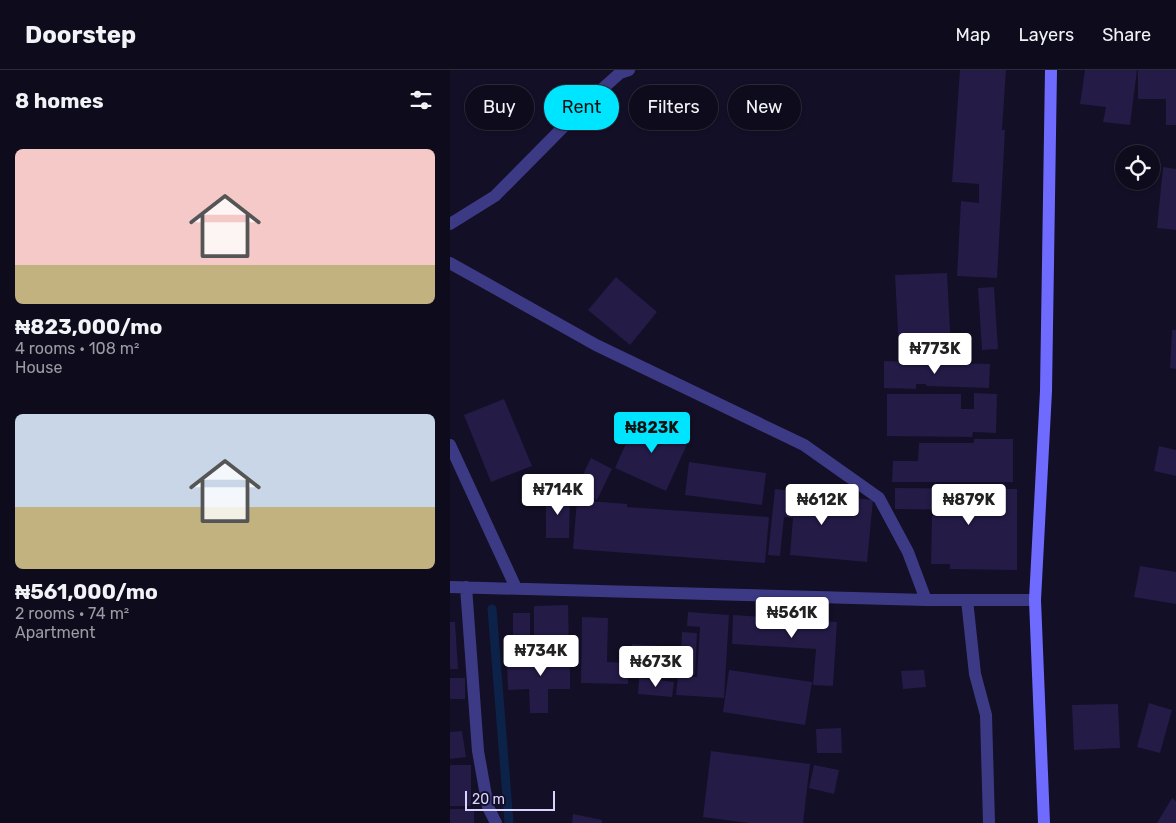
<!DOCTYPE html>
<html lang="en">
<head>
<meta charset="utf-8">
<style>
  :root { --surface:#0e0b1c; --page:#1c1929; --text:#f1f3f6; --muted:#9b9ba3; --line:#2e2b3b; --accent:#00e5ff }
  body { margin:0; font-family:Rubik,sans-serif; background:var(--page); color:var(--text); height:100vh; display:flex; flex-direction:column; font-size:19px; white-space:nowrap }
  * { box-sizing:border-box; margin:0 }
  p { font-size:16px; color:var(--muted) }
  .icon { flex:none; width:28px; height:28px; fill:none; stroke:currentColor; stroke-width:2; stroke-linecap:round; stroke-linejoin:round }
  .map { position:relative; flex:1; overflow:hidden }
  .side { display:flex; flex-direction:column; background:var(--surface); width:450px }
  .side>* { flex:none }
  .top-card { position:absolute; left:15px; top:15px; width:475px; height:45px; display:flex; gap:10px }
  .controls { position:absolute; left:665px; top:75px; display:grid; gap:10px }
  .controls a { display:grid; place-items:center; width:45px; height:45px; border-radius:50%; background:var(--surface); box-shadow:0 1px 4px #0004,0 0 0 1px var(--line); font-size:25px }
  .scale { position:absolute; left:15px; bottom:12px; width:90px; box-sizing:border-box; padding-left:5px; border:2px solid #d9d4ff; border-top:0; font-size:14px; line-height:18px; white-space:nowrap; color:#d9d4ff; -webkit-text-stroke:4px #130f26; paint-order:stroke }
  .price { position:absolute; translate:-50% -42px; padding:0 11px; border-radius:5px; background:#fff; color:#222; font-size:16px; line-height:32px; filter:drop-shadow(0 1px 2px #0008) }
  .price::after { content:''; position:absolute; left:50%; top:30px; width:15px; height:11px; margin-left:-8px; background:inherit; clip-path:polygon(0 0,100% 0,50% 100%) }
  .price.current { background:var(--accent); color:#111 }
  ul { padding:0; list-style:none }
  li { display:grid; align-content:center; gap:10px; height:265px; padding:0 15px }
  li span { display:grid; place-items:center; height:155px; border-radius:8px; color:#555 }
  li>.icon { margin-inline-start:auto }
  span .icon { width:90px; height:90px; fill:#fffc; stroke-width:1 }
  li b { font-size:21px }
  h2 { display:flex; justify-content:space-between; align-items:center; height:60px; padding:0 15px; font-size:21px }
  .chip { padding:0 18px; border-radius:22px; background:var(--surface); box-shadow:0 1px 4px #0004,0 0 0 1px var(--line); font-size:18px; line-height:45px }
  .chip.current { background:var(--accent); color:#111 }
  header { display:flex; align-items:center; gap:30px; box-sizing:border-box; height:70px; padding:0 25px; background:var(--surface); border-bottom:1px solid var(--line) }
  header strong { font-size:24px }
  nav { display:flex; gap:28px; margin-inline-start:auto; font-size:18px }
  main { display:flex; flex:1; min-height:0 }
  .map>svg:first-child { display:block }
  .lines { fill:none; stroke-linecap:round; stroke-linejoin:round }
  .stream { stroke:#0c2248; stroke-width:9 }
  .building { fill:#241b47 }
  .lane { stroke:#3d3a85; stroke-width:12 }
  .street { stroke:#3d3a85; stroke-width:12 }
  .secondary { stroke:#6f6bff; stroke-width:12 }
</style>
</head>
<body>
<header>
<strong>Doorstep</strong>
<nav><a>Map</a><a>Layers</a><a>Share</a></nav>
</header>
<main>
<section class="side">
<h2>8 homes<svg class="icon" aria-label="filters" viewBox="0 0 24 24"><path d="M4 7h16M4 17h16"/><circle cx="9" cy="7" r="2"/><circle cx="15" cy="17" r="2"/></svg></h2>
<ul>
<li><span style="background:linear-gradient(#f6c9c9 75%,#c2b280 0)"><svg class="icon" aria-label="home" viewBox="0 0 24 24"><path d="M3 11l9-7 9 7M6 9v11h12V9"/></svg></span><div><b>₦823,000/mo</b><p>4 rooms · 108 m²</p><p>House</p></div></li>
<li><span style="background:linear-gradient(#c9d6e8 60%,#c2b280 0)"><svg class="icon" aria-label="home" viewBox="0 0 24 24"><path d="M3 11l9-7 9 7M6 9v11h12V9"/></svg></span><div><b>₦561,000/mo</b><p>2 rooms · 74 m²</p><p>Apartment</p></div></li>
</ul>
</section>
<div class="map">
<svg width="726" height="753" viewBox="0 0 726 753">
  <rect width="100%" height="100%" fill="#130f26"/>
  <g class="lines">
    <!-- stream -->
    <path class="stream" d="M 42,539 L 59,753"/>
  </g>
  <!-- building -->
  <path class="building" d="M 510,0 L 556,0 L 552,60 L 555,60 L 547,208 L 507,206 L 511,131 L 529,133 L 529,114 L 502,112 Z
    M 635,0 L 687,0 L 680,55 L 653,52 L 656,37 L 630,34 Z
    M 688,0 L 726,0 L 726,55 L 716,55 L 716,29 L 688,29 Z
    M 221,26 L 231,51 L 215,58 L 205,32 Z
    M 713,97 L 726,99 L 726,160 L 707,158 Z
    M 497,203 L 501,279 L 449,281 L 445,205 Z
    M 166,207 L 207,242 L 180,275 L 138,240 Z
    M 544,217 L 548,279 L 532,280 L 528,218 Z
    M 722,260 L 726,260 L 726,299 L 720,298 Z
    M 434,291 L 540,294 L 539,318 L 476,316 L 476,314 L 466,314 L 466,319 L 434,318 Z
    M 524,323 L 547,324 L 546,363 L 523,362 L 522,367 L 437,366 L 437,324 L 511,324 L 511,339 L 524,339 Z
    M 54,329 L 82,396 L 41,412 L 14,345 Z
    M 188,347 L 239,370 L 216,421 L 165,398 Z
    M 524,369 L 563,369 L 563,412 L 442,412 L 443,391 L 468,391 L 469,373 L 524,373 Z
    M 709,376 L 726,380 L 726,406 L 704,401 Z
    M 141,388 L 162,399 L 147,430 L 126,419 Z
    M 239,392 L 316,403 L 312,435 L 235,425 Z
    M 445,418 L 567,419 L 567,500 L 500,499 L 500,494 L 481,494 L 482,446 L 531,446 L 531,440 L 445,439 Z
    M 325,419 L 423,430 L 417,492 L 340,485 L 343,448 L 334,447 L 330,486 L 318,485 Z
    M 96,425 L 120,425 L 119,468 L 96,468 Z
    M 127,430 L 177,434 L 177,437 L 319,447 L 315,493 L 123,479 Z
    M 690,496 L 726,502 L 726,534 L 684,527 Z
    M 118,535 L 119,576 L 84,576 L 84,536 Z
    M 238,542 L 279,545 L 274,628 L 226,625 L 228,606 L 247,607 L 250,557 L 237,556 Z
    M 63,543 L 80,543 L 80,578 L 74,578 L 74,588 L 63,588 Z
    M 283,545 L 387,552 L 383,616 L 363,615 L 366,579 L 282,574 Z
    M 132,547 L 158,548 L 157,592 L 179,593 L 178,614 L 131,613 Z
    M 0,552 L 5,552 L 8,599 L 0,599 Z
    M 232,562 L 247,563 L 245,605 L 230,604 Z
    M 182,574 L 226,577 L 225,606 L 181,604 Z
    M 120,580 L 120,619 L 98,619 L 98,643 L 80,643 L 79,619 L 58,620 L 57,596 L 78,596 L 78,581 Z
    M 279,600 L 362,612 L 355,655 L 273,642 Z
    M 474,600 L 476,617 L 453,619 L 451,601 Z
    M 0,608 L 15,608 L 15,629 L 0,629 Z
    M 189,608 L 224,612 L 222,627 L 188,624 Z
    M 699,633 L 722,640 L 710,683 L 687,677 Z
    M 668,634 L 670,678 L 624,680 L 622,635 Z
    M 391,658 L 392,683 L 367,683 L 366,659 Z
    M 12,661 L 16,687 L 0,689 L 0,662 Z
    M 261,681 L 360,694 L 353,753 L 299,753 L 253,747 Z
    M 0,695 L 21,695 L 21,736 L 0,736 Z
    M 364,695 L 389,700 L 384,724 L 359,718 Z
    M 722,728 L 726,731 L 726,753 L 707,753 Z
    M 0,739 L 24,739 L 24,753 L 0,753 Z
    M 123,744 L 152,750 L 152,753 L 122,753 Z"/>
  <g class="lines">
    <!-- lane -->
    <path class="lane" d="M 0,154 L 45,126 L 142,28 L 170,3 L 179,0"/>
    <!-- street -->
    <path class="street" d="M 0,193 L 146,275 L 354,375 L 429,428 L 458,482 L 476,530
      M 0,375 L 66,518
      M 0,517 L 476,530 L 585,530
      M 16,517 L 28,681 L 38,737 L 46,753
      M 517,530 L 525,604 L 536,645 L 539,753"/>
    <!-- secondary -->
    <path class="secondary" d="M 594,753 L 585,530 L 596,321 L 601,0"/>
  </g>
</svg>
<div class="controls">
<a><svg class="icon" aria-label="locate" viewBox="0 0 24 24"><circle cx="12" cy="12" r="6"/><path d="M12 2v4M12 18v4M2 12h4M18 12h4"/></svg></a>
</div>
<div class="scale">20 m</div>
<b class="price" style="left:485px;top:305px">₦773K</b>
<b class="price current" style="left:202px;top:384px">₦823K</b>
<b class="price" style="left:108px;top:446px">₦714K</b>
<b class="price" style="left:372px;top:456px">₦612K</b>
<b class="price" style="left:519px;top:456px">₦879K</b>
<b class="price" style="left:342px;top:569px">₦561K</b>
<b class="price" style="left:91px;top:607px">₦734K</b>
<b class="price" style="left:206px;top:618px">₦673K</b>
<div class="top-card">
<a class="chip">Buy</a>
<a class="chip current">Rent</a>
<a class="chip">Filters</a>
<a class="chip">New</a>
</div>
</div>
</main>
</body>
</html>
